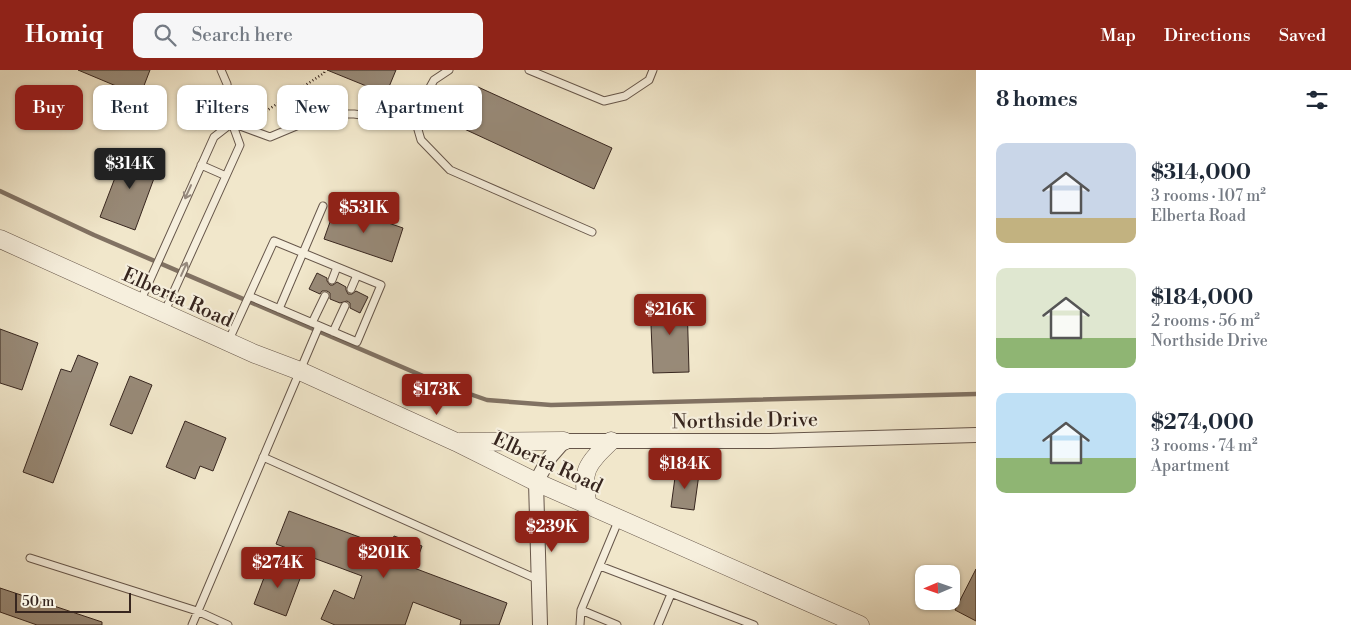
<!DOCTYPE html>
<html lang="en">
<head>
<meta charset="utf-8">
<style>
  :root { --surface:#fff; --page:#f6f6f7; --text:#1f2937; --muted:#747a83; --accent:#8f2418 }
  body { margin:0; font-family:"Libre Bodoni",serif; background:var(--page); color:var(--text); height:100vh; display:flex; flex-direction:column; font-size:19px; white-space:nowrap }
  * { box-sizing:border-box; margin:0 }
  p { font-size:16px; color:var(--muted) }
  .icon { flex:none; width:28px; height:28px; fill:none; stroke:currentColor; stroke-width:2; stroke-linecap:round; stroke-linejoin:round }
  .map { position:relative; flex:1; overflow:hidden }
  .drawer { display:flex; flex-direction:column; background:var(--surface); width:375px }
  .drawer>* { flex:none }
  .guide { position:absolute; left:15px; top:15px; width:475px; height:45px; display:flex; gap:10px }
  .needle { width:32px; rotate:268deg }
  .tools { position:absolute; left:915px; top:495px; display:grid; gap:10px }
  .tools a { display:grid; place-items:center; width:45px; height:45px; border-radius:10px; background:var(--surface); box-shadow:0 1px 4px #0004; font-size:25px }
  .scale { position:absolute; left:15px; bottom:12px; width:116px; box-sizing:border-box; padding-left:5px; border:2px solid #37261f; border-top:0; font-size:14px; line-height:18px; white-space:nowrap; color:#37261f; -webkit-text-stroke:4px #f6efdd; paint-order:stroke }
  .price { position:absolute; translate:-50% -42px; padding:0 11px; border-radius:5px; background:var(--accent); color:#fff; font-size:16px; line-height:32px; filter:drop-shadow(0 1px 2px #0008) }
  .price::after { content:''; position:absolute; left:50%; top:30px; width:15px; height:11px; margin-left:-8px; background:inherit; clip-path:polygon(0 0,100% 0,50% 100%) }
  .price.active { background:#222; color:#fff }
  ul { padding:0; list-style:none }
  li { display:flex; align-items:center; gap:15px; height:125px; padding:0 20px }
  li span { display:grid; place-items:center; flex:none; width:140px; height:100px; border-radius:10px; color:#555 }
  li>.icon { margin-inline-start:auto }
  span .icon { width:60px; height:60px; fill:#fffc; stroke-width:1 }
  li b { font-size:21px }
  h2 { display:flex; justify-content:space-between; align-items:center; height:60px; padding:0 20px; font-size:21px }
  .chip { padding:0 18px; border-radius:10px; background:var(--surface); box-shadow:0 1px 4px #0004; font-size:18px; line-height:45px }
  .chip.active { background:var(--accent); color:#fff }
  header { display:flex; align-items:center; gap:30px; box-sizing:border-box; height:70px; padding:0 25px; background:var(--accent); color:#fff }
  header strong { font-size:24px }
  nav { display:flex; gap:28px; margin-inline-start:auto; font-size:18px }
  .search { width:350px; height:45px; background:var(--page); display:flex; align-items:center; gap:12px; box-sizing:border-box; padding:0 18px; border-radius:10px; color:var(--muted); font-size:19px }
  main { display:flex; flex:1; min-height:0 }
  .map>svg:first-child { display:block }
  .lines { fill:none; stroke-linecap:round; stroke-linejoin:round }
  .stream { stroke:#817263; stroke-width:4.5 }
  .building { fill:#988a78; stroke:#37261f }
  .service-casing { stroke:#66564a; stroke-width:9 }
  .minor-casing { stroke:#66564a; stroke-width:16 }
  .tertiary-casing { stroke:#66564a; stroke-width:19 }
  .path { stroke:#37261f; stroke-width:2.5; stroke-dasharray:1 2.5; stroke-linecap:butt }
  .service { stroke:#f6efdd; stroke-width:7 }
  .minor { stroke:#f6efdd; stroke-width:14 }
  .tertiary { stroke:#f6efdd; stroke-width:18 }
  .oneway { stroke:#968a7e }
  .labels { text-anchor:middle; stroke-width:4.5; stroke-linejoin:round; paint-order:stroke }
  .street-label { font-size:20px; fill:#37261f; stroke:#f6efdd }
</style>
</head>
<body>
<header>
<strong>Homiq</strong>
<div class="search"><svg class="icon" aria-label="search" viewBox="0 0 24 24"><circle cx="10" cy="10" r="6"/><path d="M15 15l6 6"/></svg>Search here</div>
<nav><a>Map</a><a>Directions</a><a>Saved</a></nav>
</header>
<main>
<div class="map">
<svg width="976" height="555" viewBox="0 0 976 555">
  <rect width="100%" height="100%" fill="#f1e7cb"/>
  <filter id="stains"><feTurbulence type="fractalNoise" baseFrequency=".004" numOctaves="4"/><feColorMatrix values="0 0 0 0 .2 0 0 0 0 .09 0 0 0 0 .02 0 0 0 .5 -.17"/></filter>
  <radialGradient id="worn" r=".72"><stop offset=".6" stop-color="#630" stop-opacity="0"/><stop offset="1" stop-color="#630" stop-opacity=".3"/></radialGradient>
  <g class="lines">
    <!-- stream -->
    <path class="stream" d="M 0,121 L 94,165 L 444,315 L 487,330 L 551,335 L 976,324"/>
  </g>
  <!-- building -->
  <path class="building" d="M 78,0 L 150,0 L 140,26 Z
    M 327,0 L 396,0 L 386,24 Z
    M 478,17 L 612,78 L 594,119 L 460,57 Z
    M 126,79 L 160,92 L 135,160 L 100,147 Z
    M 336,135 L 403,158 L 392,192 L 324,169 Z
    M 317,203 L 327,208 L 327,211 L 330,215 L 333,215 L 337,212 L 346,217 L 346,220 L 348,224 L 352,224 L 356,221 L 368,227 L 360,243 L 350,238 L 350,233 L 347,231 L 340,233 L 330,229 L 330,223 L 327,221 L 322,221 L 320,224 L 309,219 Z
    M 687,230 L 689,302 L 653,303 L 650,231 Z
    M 0,259 L 38,273 L 22,320 L 0,313 Z
    M 78,285 L 98,293 L 53,413 L 23,402 L 61,299 L 71,302 Z
    M 130,306 L 152,315 L 132,364 L 110,355 Z
    M 185,351 L 226,368 L 213,401 L 200,396 L 195,409 L 166,397 Z
    M 676,400 L 699,404 L 694,440 L 671,437 Z
    M 289,441 L 389,478 L 394,466 L 422,476 L 414,498 L 507,533 L 499,555 L 460,555 L 461,550 L 413,532 L 405,555 L 335,555 L 321,549 L 334,520 L 354,529 L 362,506 L 276,474 Z
    M 270,492 L 301,506 L 286,546 L 254,534 Z
    M 976,499 L 976,551 L 955,540 Z
    M 0,518 L 102,552 L 102,555 L 37,555 L 0,542 Z"/>
  <g class="lines">
    <defs>
      <path id="service" d="M 449,0 L 434,10 L 414,46 L 421,70 L 450,100 L 592,162
        M 529,0 L 604,31 L 625,26 L 649,10 L 653,0
        M 232,53 L 270,67 L 325,44 L 354,44 L 390,49 L 414,46
        M 201,95 L 226,106
        M 332,210 L 337,197
        M 351,219 L 357,205
        M 140,232 L 214,67 L 232,53
        M 279,239 L 323,136
        M 164,243 L 240,75 L 232,53 L 227,14 L 221,0
        M 312,253 L 325,226
        M 333,262 L 345,236
        M 228,272 L 274,171 L 381,215 L 357,272 L 249,226
        M 263,387 L 539,510
        M 30,488 L 197,541 L 228,555
        M 600,496 L 754,555
        M 581,540 L 617,555
        M 192,555 L 319,256
        M 580,555 L 581,540 L 619,449
        M 658,555 L 671,524"/>
      <path id="minor" d="M 540,555 L 536,412 L 550,387 L 564,371 L 770,371 L 976,365"/>
      <path id="tertiary" d="M 0,169 L 255,284 L 300,301 L 456,372 L 536,412 L 860,555
        M 460,372 L 564,371
        M 588,435 C 580,401 587,394 611,371"/>
    </defs>
    <!-- service casing -->
    <use href="#service" class="service-casing"/>
    <!-- minor casing -->
    <use href="#minor" class="minor-casing"/>
    <!-- tertiary casing -->
    <use href="#tertiary" class="tertiary-casing"/>
    <!-- path -->
    <path class="path" d="M 254,49 L 324,3 L 325,0"/>
    <!-- service -->
    <use href="#service" class="service"/>
    <!-- minor -->
    <use href="#minor" class="minor"/>
    <!-- tertiary -->
    <use href="#tertiary" class="tertiary"/>
  </g>
  <!-- one-way arrows -->
  <defs><path id="oneway-shaft" d="M-6 0H5M1.5-3L5.5 0L1.5 3" fill="none" stroke-width="1.6" stroke-linecap="round" stroke-linejoin="round" transform="scale(1.25)"/></defs>
  <g class="oneway">
    <use href="#oneway-shaft" transform="translate(188 122) rotate(114)"/>
    <use href="#oneway-shaft" transform="translate(184 199) rotate(-66)"/>
  </g>
  <g class="labels">
    <!-- street labels -->
    <g class="street-label">
      <text transform="translate(178 227) rotate(24)" y="7">Elberta Road</text>
      <text transform="translate(745 350) rotate(-1)" y="7">Northside Drive</text>
      <text transform="translate(548 392) rotate(25)" y="7">Elberta Road</text>
    </g>
  </g>
  <rect width="100%" height="100%" filter="url(#stains)"/>
  <rect width="100%" height="100%" fill="url(#worn)"/>
</svg>
<div class="tools">
<a><svg class="needle" viewBox="-14 -14 28 28"><path d="M0-13l5 13h-10z" fill="#e53935"/><path d="M0 13l5-13h-10z" fill="#747a83"/></svg></a>
</div>
<div class="scale">50 m</div>
<b class="price active" style="left:130px;top:120px">$314K</b>
<b class="price" style="left:364px;top:164px">$531K</b>
<b class="price" style="left:670px;top:266px">$216K</b>
<b class="price" style="left:437px;top:346px">$173K</b>
<b class="price" style="left:685px;top:420px">$184K</b>
<b class="price" style="left:552px;top:483px">$239K</b>
<b class="price" style="left:384px;top:509px">$201K</b>
<b class="price" style="left:278px;top:519px">$274K</b>
<div class="guide">
<a class="chip active">Buy</a>
<a class="chip">Rent</a>
<a class="chip">Filters</a>
<a class="chip">New</a>
<a class="chip">Apartment</a>
</div>
</div>
<section class="drawer">
<h2>8 homes<svg class="icon" aria-label="filters" viewBox="0 0 24 24"><path d="M4 7h16M4 17h16"/><circle cx="9" cy="7" r="2"/><circle cx="15" cy="17" r="2"/></svg></h2>
<ul>
<li><span style="background:linear-gradient(#c9d6e8 75%,#c2b280 0)"><svg class="icon" aria-label="home" viewBox="0 0 24 24"><path d="M3 11l9-7 9 7M6 9v11h12V9"/></svg></span><div><b>$314,000</b><p>3 rooms · 107 m²</p><p>Elberta Road</p></div></li>
<li><span style="background:linear-gradient(#dfe7d0 70%,#8fb573 0)"><svg class="icon" aria-label="home" viewBox="0 0 24 24"><path d="M3 11l9-7 9 7M6 9v11h12V9"/></svg></span><div><b>$184,000</b><p>2 rooms · 56 m²</p><p>Northside Drive</p></div></li>
<li><span style="background:linear-gradient(#bfe0f5 65%,#8fb573 0)"><svg class="icon" aria-label="home" viewBox="0 0 24 24"><path d="M3 11l9-7 9 7M6 9v11h12V9"/></svg></span><div><b>$274,000</b><p>3 rooms · 74 m²</p><p>Apartment</p></div></li>
</ul>
</section>
</main>
</body>
</html>
